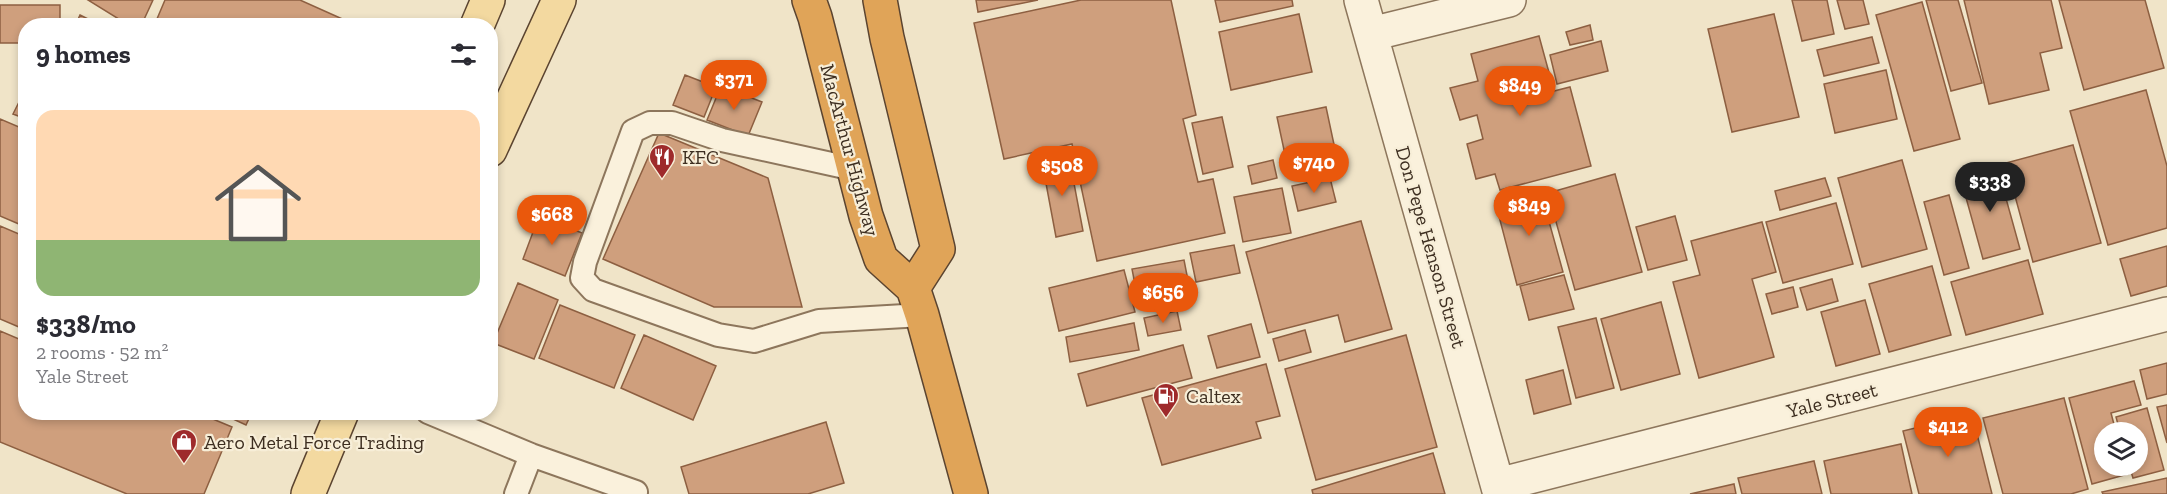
<!DOCTYPE html>
<html lang="en">
<head>
<meta charset="utf-8">
<style>
  :root { --surface:#fff; --page:#f2f2f3; --text:#2b2b33; --muted:#7c7c81; --line:#e1e1e2; --accent:#ea580c }
  body { margin:0; font-family:"Zilla Slab",serif; background:var(--page); color:var(--text); height:100vh; display:flex; flex-direction:column; font-size:22px; white-space:nowrap }
  * { box-sizing:border-box; margin:0 }
  p { font-size:20px; color:var(--muted) }
  .icon { flex:none; width:33px; height:33px; fill:none; stroke:currentColor; stroke-width:2; stroke-linecap:round; stroke-linejoin:round }
  .map { position:relative; flex:1; overflow:hidden }
  .drawer { position:absolute; left:18px; top:18px; width:480px; height:402px; display:flex; flex-direction:column; background:var(--surface); border-radius:24px; box-shadow:0 3px 9px #0003 }
  .drawer>* { flex:none }
  .controls { position:absolute; left:2094px; top:422px; display:grid; gap:12px }
  .controls a { display:grid; place-items:center; width:54px; height:54px; border-radius:50%; background:var(--surface); box-shadow:0 3px 9px #0003; font-size:30px }
  .price { position:absolute; translate:-50% -51px; padding:0 14px; border-radius:21px; background:var(--accent); color:#fff; font-size:20px; line-height:39px; filter:drop-shadow(0 2px 3px #0008) }
  .price::after { content:''; position:absolute; left:50%; top:36px; width:18px; height:14px; margin-left:-9px; background:inherit; clip-path:polygon(0 0,100% 0,50% 100%) }
  .price.active { background:#222; color:#fff }
  ul { padding:0; list-style:none }
  li { display:grid; align-content:center; gap:12px; height:318px; padding:0 18px }
  li+li { border-top:2px solid var(--line) }
  li span { display:grid; place-items:center; height:186px; border-radius:18px; color:#555 }
  li>.icon { margin-inline-start:auto }
  span .icon { width:108px; height:108px; fill:#fffc; stroke-width:1 }
  li b { font-size:26px }
  h2 { display:flex; justify-content:space-between; align-items:center; height:72px; padding:0 18px; font-size:26px }
  .map>svg:first-child { display:block }
  .building { fill:#cf9f7d; stroke:#8d5f41; stroke-width:1.5 }
  .lines { fill:none; stroke-linecap:round; stroke-linejoin:round }
  .lane-casing { stroke:#8d765c; stroke-width:26 }
  .street-casing { stroke:#8d765c; stroke-width:36 }
  .primary-casing { stroke:#5b4430; stroke-width:36 }
  .highway-casing { stroke:#5b4430; stroke-width:36 }
  .lane { stroke:#faf1dc; stroke-width:22 }
  .street { stroke:#faf1dc; stroke-width:33 }
  .primary { stroke:#f3d9a0; stroke-width:33 }
  .highway { stroke:#e0a458; stroke-width:33 }
  .labels { text-anchor:middle; stroke-width:4.5; stroke-linejoin:round; paint-order:stroke }
  .street-label { font-size:20px; fill:#3d2e20; stroke:#f7eed8 }
  .poi-label { font-size:20px; fill:#3d2e20; stroke:#f7eed8; text-anchor:start }
</style>
</head>
<body>
<div class="map">
<svg width="2167" height="494" viewBox="0 0 2167 494">
  <rect width="100%" height="100%" fill="#f0e4c8"/>
  <!-- building -->
  <path class="building" d="M 88,0 L 153,0 L 141,26 L 130,26 Z
    M 165,0 L 300,0 L 358,26 L 154,26 Z
    M 976,0 L 1038,0 L 978,12 Z
    M 1081,0 L 1171,0 L 1196,115 L 1183,119 L 1198,182 L 1213,179 L 1225,233 L 1097,261 L 1072,144 L 1004,159 L 974,23 Z
    M 1215,0 L 1292,0 L 1293,6 L 1220,22 Z
    M 1792,0 L 1827,0 L 1834,34 L 1802,41 Z
    M 1837,0 L 1863,0 L 1869,24 L 1845,29 Z
    M 1926,0 L 1958,0 L 1982,83 L 1951,91 Z
    M 1964,0 L 2051,0 L 2062,48 L 2040,53 L 2049,90 L 1989,104 Z
    M 2059,0 L 2145,0 L 2164,68 L 2084,90 Z
    M 1922,2 L 1960,139 L 1914,151 L 1876,15 Z
    M 0,5 L 60,5 L 60,26 L 26,26 L 26,43 L 0,43 Z
    M 1299,14 L 1312,72 L 1231,90 L 1219,32 Z
    M 1774,14 L 1799,117 L 1732,132 L 1708,29 Z
    M 80,15 L 102,26 L 75,26 Z
    M 1590,25 L 1593,40 L 1570,45 L 1566,32 Z
    M 1539,36 L 1554,91 L 1570,87 L 1591,166 L 1500,190 L 1495,174 L 1476,179 L 1467,144 L 1483,139 L 1477,115 L 1460,120 L 1450,88 L 1478,81 L 1471,54 Z
    M 1872,37 L 1879,63 L 1824,76 L 1817,50 Z
    M 1601,41 L 1608,71 L 1557,84 L 1550,55 Z
    M 1886,70 L 1897,119 L 1835,133 L 1824,84 Z
    M 685,75 L 716,87 L 704,117 L 673,105 Z
    M 721,86 L 762,102 L 748,136 L 707,120 Z
    M 26,88 L 26,119 L 13,114 Z
    M 2146,90 L 2167,166 L 2167,228 L 2108,245 L 2070,111 Z
    M 1326,107 L 1339,168 L 1290,178 L 1277,117 Z
    M 1222,117 L 1233,167 L 1203,174 L 1192,123 Z
    M 0,119 L 26,130 L 26,227 L 0,216 Z
    M 659,133 L 768,178 L 802,307 L 714,307 L 603,259 Z
    M 2073,145 L 2101,243 L 2033,262 L 2006,163 Z
    M 1069,157 L 1083,231 L 1056,237 L 1042,162 Z
    M 1273,160 L 1277,178 L 1252,184 L 1248,166 Z
    M 1902,160 L 1927,249 L 1862,267 L 1838,178 Z
    M 1997,166 L 2020,249 L 1983,259 L 1960,176 Z
    M 1615,174 L 1642,272 L 1575,290 L 1548,193 Z
    M 1330,178 L 1336,202 L 1298,211 L 1292,186 Z
    M 1825,178 L 1831,196 L 1780,210 L 1775,191 Z
    M 1282,188 L 1291,233 L 1243,242 L 1234,197 Z
    M 1540,189 L 1563,272 L 1517,285 L 1495,201 Z
    M 1949,195 L 1969,268 L 1944,275 L 1924,202 Z
    M 1836,203 L 1853,264 L 1783,283 L 1766,222 Z
    M 539,216 L 582,233 L 565,276 L 523,259 Z
    M 1675,216 L 1687,260 L 1648,270 L 1636,227 Z
    M 1361,221 L 1392,329 L 1345,342 L 1338,315 L 1268,333 L 1246,252 Z
    M 1762,222 L 1776,272 L 1752,279 L 1774,357 L 1699,378 L 1673,282 L 1700,275 L 1691,241 Z
    M 0,226 L 26,237 L 26,330 L 0,319 Z
    M 1234,245 L 1240,273 L 1196,282 L 1190,253 Z
    M 2167,246 L 2167,286 L 2131,296 L 2120,259 Z
    M 1184,260 L 1191,296 L 1139,305 L 1132,269 Z
    M 2028,260 L 2043,314 L 1966,335 L 1951,282 Z
    M 1932,266 L 1951,335 L 1889,352 L 1869,284 Z
    M 1124,270 L 1135,312 L 1059,331 L 1049,288 Z
    M 1564,275 L 1574,309 L 1529,320 L 1520,286 Z
    M 1832,279 L 1838,301 L 1807,310 L 1800,288 Z
    M 518,283 L 558,300 L 534,359 L 493,343 Z
    M 1793,287 L 1798,307 L 1772,314 L 1766,294 Z
    M 1865,300 L 1880,354 L 1836,366 L 1821,312 Z
    M 1661,302 L 1680,374 L 1621,390 L 1601,319 Z
    M 560,305 L 635,335 L 614,388 L 539,358 Z
    M 1177,311 L 1181,330 L 1148,336 L 1144,318 Z
    M 1596,318 L 1614,388 L 1576,398 L 1558,327 Z
    M 1134,323 L 1139,350 L 1070,362 L 1066,337 Z
    M 1251,324 L 1260,357 L 1217,368 L 1208,336 Z
    M 1305,330 L 1311,352 L 1279,361 L 1273,339 Z
    M 0,331 L 26,342 L 26,412 L 196,412 L 232,427 L 204,494 L 127,494 L 0,442 Z
    M 644,335 L 716,366 L 693,420 L 621,388 Z
    M 1406,335 L 1437,447 L 1316,480 L 1285,369 Z
    M 1183,345 L 1192,378 L 1087,406 L 1078,374 Z
    M 2167,363 L 2167,394 L 2147,399 L 2140,370 Z
    M 1266,364 L 1280,416 L 1256,422 L 1261,438 L 1162,465 L 1142,398 Z
    M 1563,370 L 1571,404 L 1534,414 L 1526,380 Z
    M 2134,381 L 2141,405 L 2111,413 L 2116,432 L 2104,432 L 2104,465 L 2125,465 L 2128,474 L 2092,484 L 2069,398 Z
    M 2064,398 L 2088,489 L 2071,494 L 2003,494 L 1983,418 Z
    M 2167,405 L 2167,443 L 2157,407 Z
    M 2147,408 L 2164,470 L 2133,478 L 2129,465 L 2138,465 L 2138,432 L 2120,432 L 2116,417 Z
    M 218,412 L 252,412 L 246,425 Z
    M 1972,414 L 1992,494 L 1919,494 L 1903,431 Z
    M 826,422 L 844,483 L 808,494 L 689,494 L 681,467 Z
    M 1901,444 L 1912,494 L 1831,494 L 1824,461 Z
    M 1433,453 L 1445,494 L 1313,494 L 1312,490 Z
    M 1814,461 L 1822,494 L 1742,494 L 1738,478 Z
    M 2167,478 L 2167,494 L 2103,494 L 2102,492 Z
    M 1734,484 L 1736,494 L 1690,494 Z"/>
  <g class="lines">
    <defs>
      <path id="lane" d="M 854,169 L 722,140 L 672,123 L 650,123 L 633,131 L 585,262 L 582,278 L 593,290 L 718,335 L 754,341 L 819,321 L 922,315
        M 428,412 L 531,455 L 636,492
        M 516,494 L 531,455"/>
      <path id="street" d="M 1361,0 L 1500,494
        M 1371,34 L 1509,0
        M 1498,485 L 2167,314"/>
      <path id="primary" d="M 477,26 L 488,0
        M 490,150 L 559,0
        M 308,494 L 342,412"/>
      <path id="highway" d="M 809,0 L 815,17 L 866,216 L 881,259 L 913,288 L 922,315 L 971,494
        M 880,0 L 887,38 L 938,249 L 913,288"/>
    </defs>
    <!-- lane casing -->
    <use href="#lane" class="lane-casing"/>
    <!-- street casing -->
    <use href="#street" class="street-casing"/>
    <!-- primary casing -->
    <use href="#primary" class="primary-casing"/>
    <!-- highway casing -->
    <use href="#highway" class="highway-casing"/>
    <!-- lane -->
    <use href="#lane" class="lane"/>
    <!-- street -->
    <use href="#street" class="street"/>
    <!-- primary -->
    <use href="#primary" class="primary"/>
    <!-- highway -->
    <use href="#highway" class="highway"/>
  </g>
  <!-- icons -->
  <defs>
    <symbol id="restaurant-pin" viewBox="-11 -11 22 30"><path d="M0 17L-7.5 6A9.5 9.5 0 1 1 7.5 6Z" fill="#9e2a2b" stroke="#f7eed8"/><path d="M-5-6h1v4h1v-4h1v4h1v-4h1v5L-1.5 .5V6h-2V.5L-5-1ZM5-6V6H3V1.5H1.5Q1.5-4 5-6Z" fill="#fff"/></symbol>
    <symbol id="fuel-pin" viewBox="-11 -11 22 30"><path d="M0 17L-7.5 6A9.5 9.5 0 1 1 7.5 6Z" fill="#9e2a2b" stroke="#f7eed8"/><path d="M-5.5-6h7V0h2V4h1.3V-2.5L3-4.5l.8-.8L6-3V5H2.5V1h-1V6h-7ZM-4.2-4.7v3.2H.2V-4.7Z" fill="#fff"/></symbol>
    <symbol id="shop-pin" viewBox="-11 -11 22 30"><path d="M0 17L-7.5 6A9.5 9.5 0 1 1 7.5 6Z" fill="#9e2a2b" stroke="#f7eed8"/><path d="M-5-2.5h2.3a2.7 3.5 0 0 1 5.4 0H5L5.5 6h-11ZM-1.5-2.5h3a1.5 2.3 0 0 0-3 0Z" fill="#fff"/></symbol>
  </defs>
  <g fill-rule="evenodd">
    <use href="#restaurant-pin" x="647" y="142" width="30" height="40"/>
    <use href="#fuel-pin" x="1151" y="381" width="30" height="40"/>
    <use href="#shop-pin" x="169" y="427" width="30" height="40"/>
  </g>
  <g class="labels">
    <!-- street labels -->
    <g class="street-label">
      <text transform="translate(850 150) rotate(75)" y="7">MacArthur Highway</text>
      <text transform="translate(1431 247) rotate(74)" y="7">Don Pepe Henson Street</text>
      <text transform="translate(1832 400) rotate(-14)" y="7">Yale Street</text>
    </g>
    <!-- poi labels -->
    <g class="poi-label">
      <text x="682" y="164">KFC</text>
      <text x="1186" y="403">Caltex</text>
      <text x="204" y="449">Aero Metal Force Trading</text>
    </g>
  </g>
</svg>
<div class="controls">
<a><svg class="icon" aria-label="layers" viewBox="0 0 24 24"><path d="M12 4l9 5-9 5-9-5zM3 14l9 5 9-5"/></svg></a>
</div>
<b class="price" style="left:734px;top:111px">$371</b>
<b class="price" style="left:1520px;top:117px">$849</b>
<b class="price" style="left:1314px;top:194px">$740</b>
<b class="price" style="left:1062px;top:197px">$508</b>
<b class="price active" style="left:1990px;top:213px">$338</b>
<b class="price" style="left:1529px;top:237px">$849</b>
<b class="price" style="left:552px;top:246px">$668</b>
<b class="price" style="left:1163px;top:324px">$656</b>
<b class="price" style="left:1948px;top:458px">$412</b>
<section class="drawer">
<h2>9 homes<svg class="icon" aria-label="filters" viewBox="0 0 24 24"><path d="M4 7h16M4 17h16"/><circle cx="9" cy="7" r="2"/><circle cx="15" cy="17" r="2"/></svg></h2>
<ul>
<li><span style="background:linear-gradient(#ffd9b3 70%,#8fb573 0)"><svg class="icon" aria-label="home" viewBox="0 0 24 24"><path d="M3 11l9-7 9 7M6 9v11h12V9"/></svg></span><div><b>$338/mo</b><p>2 rooms · 52 m²</p><p>Yale Street</p></div></li>
</ul>
</section>
</div>
</body>
</html>
